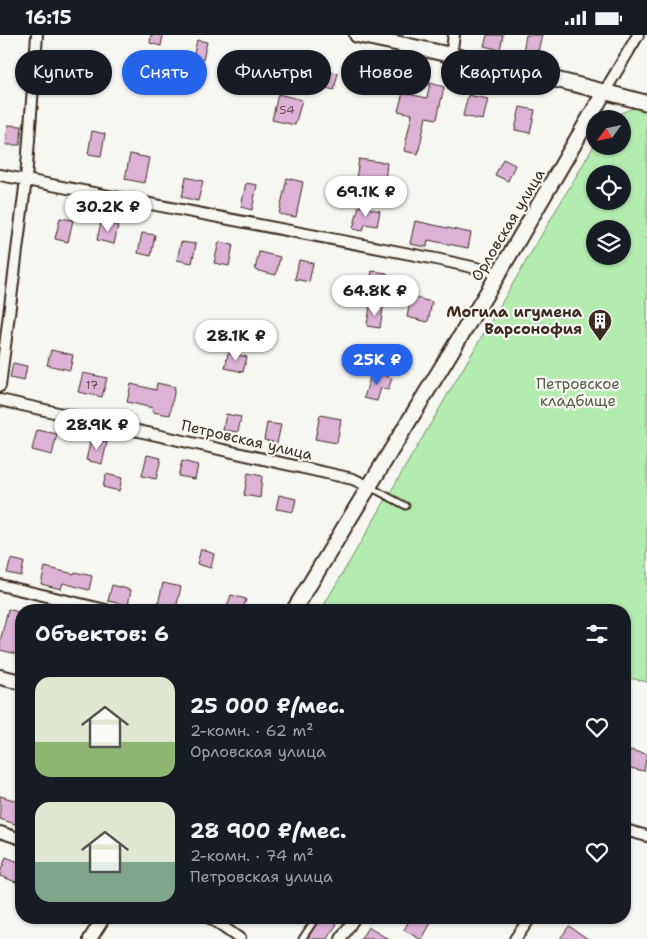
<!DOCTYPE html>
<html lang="ru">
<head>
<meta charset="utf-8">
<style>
  :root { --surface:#171b24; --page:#242831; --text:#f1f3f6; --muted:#9ea1a6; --accent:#2563eb }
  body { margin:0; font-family:"Shantell Sans",sans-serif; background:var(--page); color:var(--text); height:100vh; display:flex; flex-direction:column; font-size:19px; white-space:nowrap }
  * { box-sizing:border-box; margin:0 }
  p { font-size:16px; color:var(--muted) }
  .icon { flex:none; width:28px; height:28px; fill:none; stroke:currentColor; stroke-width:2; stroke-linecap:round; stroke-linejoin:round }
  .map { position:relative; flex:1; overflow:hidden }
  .drawer { position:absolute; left:15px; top:569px; width:616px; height:320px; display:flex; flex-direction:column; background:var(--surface); border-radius:20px; box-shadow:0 1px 4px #0004 }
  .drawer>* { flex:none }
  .top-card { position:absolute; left:15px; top:15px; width:618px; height:45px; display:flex; gap:10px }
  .needle { width:32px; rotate:237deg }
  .tools { position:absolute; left:586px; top:75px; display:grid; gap:10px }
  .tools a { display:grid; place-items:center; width:45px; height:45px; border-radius:50%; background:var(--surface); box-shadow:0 1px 4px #0004; font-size:25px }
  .price { position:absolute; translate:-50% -42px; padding:0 11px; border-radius:18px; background:#fff; color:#222; font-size:16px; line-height:32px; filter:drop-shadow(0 1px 2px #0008) }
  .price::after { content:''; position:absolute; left:50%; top:30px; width:15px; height:11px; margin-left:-8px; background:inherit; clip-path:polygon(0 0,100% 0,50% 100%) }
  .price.on { background:var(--accent); color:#fff }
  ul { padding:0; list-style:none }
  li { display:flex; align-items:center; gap:15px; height:125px; padding:0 20px }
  li span { display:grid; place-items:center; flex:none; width:140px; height:100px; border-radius:15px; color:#555 }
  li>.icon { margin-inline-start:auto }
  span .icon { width:60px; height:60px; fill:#fffc; stroke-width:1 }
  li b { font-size:21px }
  h2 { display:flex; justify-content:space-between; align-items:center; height:60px; padding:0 20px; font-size:21px }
  .pill { padding:0 18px; border-radius:22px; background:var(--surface); box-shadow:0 1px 4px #0004; font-size:18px; line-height:45px }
  .pill.on { background:var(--accent); color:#fff }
  .status { display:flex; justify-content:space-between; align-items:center; height:35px; padding:0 25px; background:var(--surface); direction:ltr }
  .status svg { height:14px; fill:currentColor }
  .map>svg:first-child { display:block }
  .green { fill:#b3ecaf; stroke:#778b66; fill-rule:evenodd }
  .building { fill:#ddb2d7; stroke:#3b2a1e }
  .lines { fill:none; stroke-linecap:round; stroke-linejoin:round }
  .service-casing { stroke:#3b2a1e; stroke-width:9 }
  .minor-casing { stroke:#3b2a1e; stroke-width:14 }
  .tertiary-casing { stroke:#3b2a1e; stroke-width:16 }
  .secondary-casing { stroke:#3b2a1e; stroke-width:18 }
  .service { stroke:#f6f6f2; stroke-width:5 }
  .minor { stroke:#f6f6f2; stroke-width:10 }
  .tertiary { stroke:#f6f6f2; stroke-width:12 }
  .secondary { stroke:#f6f6f2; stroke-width:14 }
  .labels { text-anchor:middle; stroke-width:4.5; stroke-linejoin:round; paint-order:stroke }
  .number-label { font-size:12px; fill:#644c4c }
  .street-label { font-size:15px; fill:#3b2a1e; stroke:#f6f6f2 }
  .poi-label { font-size:15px; font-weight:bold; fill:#3b2a1e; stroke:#f6f6f2; text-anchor:end }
  .park-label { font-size:15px; fill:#595a42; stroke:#f6f6f2 }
</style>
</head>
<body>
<div class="status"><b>16:15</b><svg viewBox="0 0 49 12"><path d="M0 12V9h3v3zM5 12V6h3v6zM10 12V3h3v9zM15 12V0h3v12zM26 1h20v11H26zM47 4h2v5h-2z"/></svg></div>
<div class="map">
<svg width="647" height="904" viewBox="0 0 647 904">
  <rect width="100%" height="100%" fill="#f6f6f2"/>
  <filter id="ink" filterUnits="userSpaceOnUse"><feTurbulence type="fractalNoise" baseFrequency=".02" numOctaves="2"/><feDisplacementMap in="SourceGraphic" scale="10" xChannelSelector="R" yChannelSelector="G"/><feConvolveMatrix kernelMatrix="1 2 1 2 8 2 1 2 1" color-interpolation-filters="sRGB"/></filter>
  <g filter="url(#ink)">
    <!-- green -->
    <path class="green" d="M 638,71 L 647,74 L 647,647 L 625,642 L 625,575 L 321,575 L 595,109 L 595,111 L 622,111 L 622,84 L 610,84 L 611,82 ZM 595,139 L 622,139 L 622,166 L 595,166 ZM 595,194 L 622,194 L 622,221 L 595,221 Z"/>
    <!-- building -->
    <path class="building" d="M 151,0 L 163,0 L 161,11 L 150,8 Z
      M 487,0 L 503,0 L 500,15 L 484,11 Z
      M 526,0 L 542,0 L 537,20 L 523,17 Z
      M 197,5 L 207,7 L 203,25 L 193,23 Z
      M 326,36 L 338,38 L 334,55 L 322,52 Z
      M 430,48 L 444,52 L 437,84 L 426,82 L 418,119 L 404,116 L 412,79 L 398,76 L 403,58 L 427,63 Z
      M 278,59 L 302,65 L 295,90 L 272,85 Z
      M 468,60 L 488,64 L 483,85 L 463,81 Z
      M 520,72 L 535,75 L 530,98 L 515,95 Z
      M 8,90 L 22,91 L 20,110 L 6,110 Z
      M 92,96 L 105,99 L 101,121 L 88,119 Z
      M 130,119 L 149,123 L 144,148 L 125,144 Z
      M 359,124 L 387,128 L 384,155 L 355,151 Z
      M 503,124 L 515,130 L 508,146 L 495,140 Z
      M 186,142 L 203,146 L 198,166 L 182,162 Z
      M 287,143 L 303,147 L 296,182 L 279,179 Z
      M 246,148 L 257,150 L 252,175 L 241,172 Z
      M 359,171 L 380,176 L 377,191 L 365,189 L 363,196 L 353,194 Z
      M 60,183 L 73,185 L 68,207 L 55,204 Z
      M 415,186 L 471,198 L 468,213 L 428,205 L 427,212 L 410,209 Z
      M 101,187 L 118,191 L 114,209 L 97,205 Z
      M 142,198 L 155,200 L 151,221 L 138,218 Z
      M 181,207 L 196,209 L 192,228 L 177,225 Z
      M 219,207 L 233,210 L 229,231 L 214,228 Z
      M 259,217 L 280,222 L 276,240 L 255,235 Z
      M 299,225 L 313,228 L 309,247 L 295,244 Z
      M 372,236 L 387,238 L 384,255 L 369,252 Z
      M 411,262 L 432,267 L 428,287 L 407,282 Z
      M 370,271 L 383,273 L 380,293 L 367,291 Z
      M 51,315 L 73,320 L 70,335 L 47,330 Z
      M 228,318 L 247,322 L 243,337 L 225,333 Z
      M 13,328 L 27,331 L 24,346 L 10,343 Z
      M 372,336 L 392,343 L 388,355 L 381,353 L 377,366 L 364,363 Z
      M 83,338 L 107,343 L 102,362 L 78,357 Z
      M 157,348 L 175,352 L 170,380 L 152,377 L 153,373 L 127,367 L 131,349 L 156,355 Z
      M 226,379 L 241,382 L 238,397 L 223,395 Z
      M 320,380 L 341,384 L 337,408 L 315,404 Z
      M 267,388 L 281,390 L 277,408 L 264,405 Z
      M 37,395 L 57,399 L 52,420 L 32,415 Z
      M 91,404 L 107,407 L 102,429 L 86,425 Z
      M 147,420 L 161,423 L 156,444 L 142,441 Z
      M 182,426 L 198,430 L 195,444 L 178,441 Z
      M 248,438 L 262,441 L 260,463 L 244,460 Z
      M 106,439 L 122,443 L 119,456 L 103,452 Z
      M 279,460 L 296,464 L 293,477 L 276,474 Z
      M 201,514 L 214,519 L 211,533 L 197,529 Z
      M 11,524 L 24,527 L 21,541 L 7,538 Z
      M 45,532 L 74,539 L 75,537 L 92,541 L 89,555 L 63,548 L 61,554 L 41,549 Z
      M 163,548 L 181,552 L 176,573 L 158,569 Z
      M 112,550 L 131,555 L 128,570 L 108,566 Z
      M 231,560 L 246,564 L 243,575 L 226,575 Z
      M 8,574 L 21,578 L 21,620 L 0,615 L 0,607 Z
      M 625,714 L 647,719 L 644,736 L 625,732 Z
      M 0,761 L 21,767 L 21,791 L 0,784 Z
      M 6,822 L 21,828 L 21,834 L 16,847 L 0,841 L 0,838 Z
      M 321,882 L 328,882 L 337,889 L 327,904 L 307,904 Z
      M 411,882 L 426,882 L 432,886 L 422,904 L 420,904 L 404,895 Z
      M 569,891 L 588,904 L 560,904 Z
      M 368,892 L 388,904 L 361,904 Z"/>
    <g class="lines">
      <defs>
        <path id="service" d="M 370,452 L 406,471
          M 302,904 L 314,886"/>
        <path id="minor" d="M 451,20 L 454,0
          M 605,56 L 638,0
          M 0,140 L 436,224 L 499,238
          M 0,351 L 26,144 L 37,0
          M 0,365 L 353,444 L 370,452
          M 0,550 L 106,575
          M 625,795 L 647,801
          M 0,797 L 21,804
          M 209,882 L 240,904
          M 341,904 L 355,882
          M 515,904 L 531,882"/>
        <path id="tertiary" d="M 90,904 L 104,882"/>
        <path id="secondary" d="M 357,0 C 454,20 551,42 647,68
          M 294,575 L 499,238 L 605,56
          M 0,642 L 21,647"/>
      </defs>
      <!-- service casing -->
      <use href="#service" class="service-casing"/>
      <!-- minor casing -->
      <use href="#minor" class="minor-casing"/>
      <!-- tertiary casing -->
      <use href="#tertiary" class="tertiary-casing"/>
      <!-- secondary casing -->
      <use href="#secondary" class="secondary-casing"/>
      <!-- service -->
      <use href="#service" class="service"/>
      <!-- minor -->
      <use href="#minor" class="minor"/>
      <!-- tertiary -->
      <use href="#tertiary" class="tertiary"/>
      <!-- secondary -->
      <use href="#secondary" class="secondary"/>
    </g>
  </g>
  <!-- icons -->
  <defs>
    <symbol id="building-pin" viewBox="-11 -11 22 30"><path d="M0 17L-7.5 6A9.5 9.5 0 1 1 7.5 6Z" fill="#3b2a1e" stroke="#f6f6f2"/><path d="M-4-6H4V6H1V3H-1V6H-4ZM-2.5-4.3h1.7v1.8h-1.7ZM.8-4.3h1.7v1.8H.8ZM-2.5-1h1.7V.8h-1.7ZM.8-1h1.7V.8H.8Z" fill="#fff"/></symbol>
  </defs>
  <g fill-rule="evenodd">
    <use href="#building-pin" x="586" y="272" width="28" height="38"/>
  </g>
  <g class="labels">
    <!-- number labels -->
    <g class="number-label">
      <text x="287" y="79">54</text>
      <text x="92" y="354">17</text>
    </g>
    <!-- street labels -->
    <g class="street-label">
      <text transform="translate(508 190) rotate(-59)" y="5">Орловская улица</text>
      <text transform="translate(247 405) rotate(13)" y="5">Петровская улица</text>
    </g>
    <!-- poi labels -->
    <g class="poi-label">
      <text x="582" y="282">Могила игумена<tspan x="582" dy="17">Варсонофия</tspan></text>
    </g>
    <!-- park labels -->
    <g class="park-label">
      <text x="578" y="354">Петровское<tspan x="578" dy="17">кладбище</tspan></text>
    </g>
  </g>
</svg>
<div class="tools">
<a><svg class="needle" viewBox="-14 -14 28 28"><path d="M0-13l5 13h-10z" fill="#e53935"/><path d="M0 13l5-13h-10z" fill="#9ea1a6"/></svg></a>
<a><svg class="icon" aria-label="locate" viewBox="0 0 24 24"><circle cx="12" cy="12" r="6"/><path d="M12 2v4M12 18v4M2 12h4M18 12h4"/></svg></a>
<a><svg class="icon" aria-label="layers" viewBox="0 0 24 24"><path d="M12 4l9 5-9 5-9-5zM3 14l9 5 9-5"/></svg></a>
</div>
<b class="price" style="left:366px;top:183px">69.1K ₽</b>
<b class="price" style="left:108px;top:198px">30.2K ₽</b>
<b class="price" style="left:375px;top:282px">64.8K ₽</b>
<b class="price" style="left:236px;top:327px">28.1K ₽</b>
<b class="price on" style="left:377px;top:351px">25K ₽</b>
<b class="price" style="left:97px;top:416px">28.9K ₽</b>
<div class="top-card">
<a class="pill">Купить</a>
<a class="pill on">Снять</a>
<a class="pill">Фильтры</a>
<a class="pill">Новое</a>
<a class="pill">Квартира</a>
</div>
<section class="drawer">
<h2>Объектов: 6<svg class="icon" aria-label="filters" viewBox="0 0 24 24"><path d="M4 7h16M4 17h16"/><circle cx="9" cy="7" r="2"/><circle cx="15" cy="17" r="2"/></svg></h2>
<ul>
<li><span style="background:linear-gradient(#dfe7d0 65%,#8fb573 0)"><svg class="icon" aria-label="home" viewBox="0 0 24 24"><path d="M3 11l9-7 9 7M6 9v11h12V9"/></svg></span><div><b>25 000 ₽/мес.</b><p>2-комн. · 62 m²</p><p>Орловская улица</p></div><svg class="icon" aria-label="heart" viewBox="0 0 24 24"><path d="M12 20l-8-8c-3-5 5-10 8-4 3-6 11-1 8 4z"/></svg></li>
<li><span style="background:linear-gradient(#dfe7d0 60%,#7fa58c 0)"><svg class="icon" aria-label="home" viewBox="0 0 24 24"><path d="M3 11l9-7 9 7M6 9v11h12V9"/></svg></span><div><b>28 900 ₽/мес.</b><p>2-комн. · 74 m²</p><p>Петровская улица</p></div><svg class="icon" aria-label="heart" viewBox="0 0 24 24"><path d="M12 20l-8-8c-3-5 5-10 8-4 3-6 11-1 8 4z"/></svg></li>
</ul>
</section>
</div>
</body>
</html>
